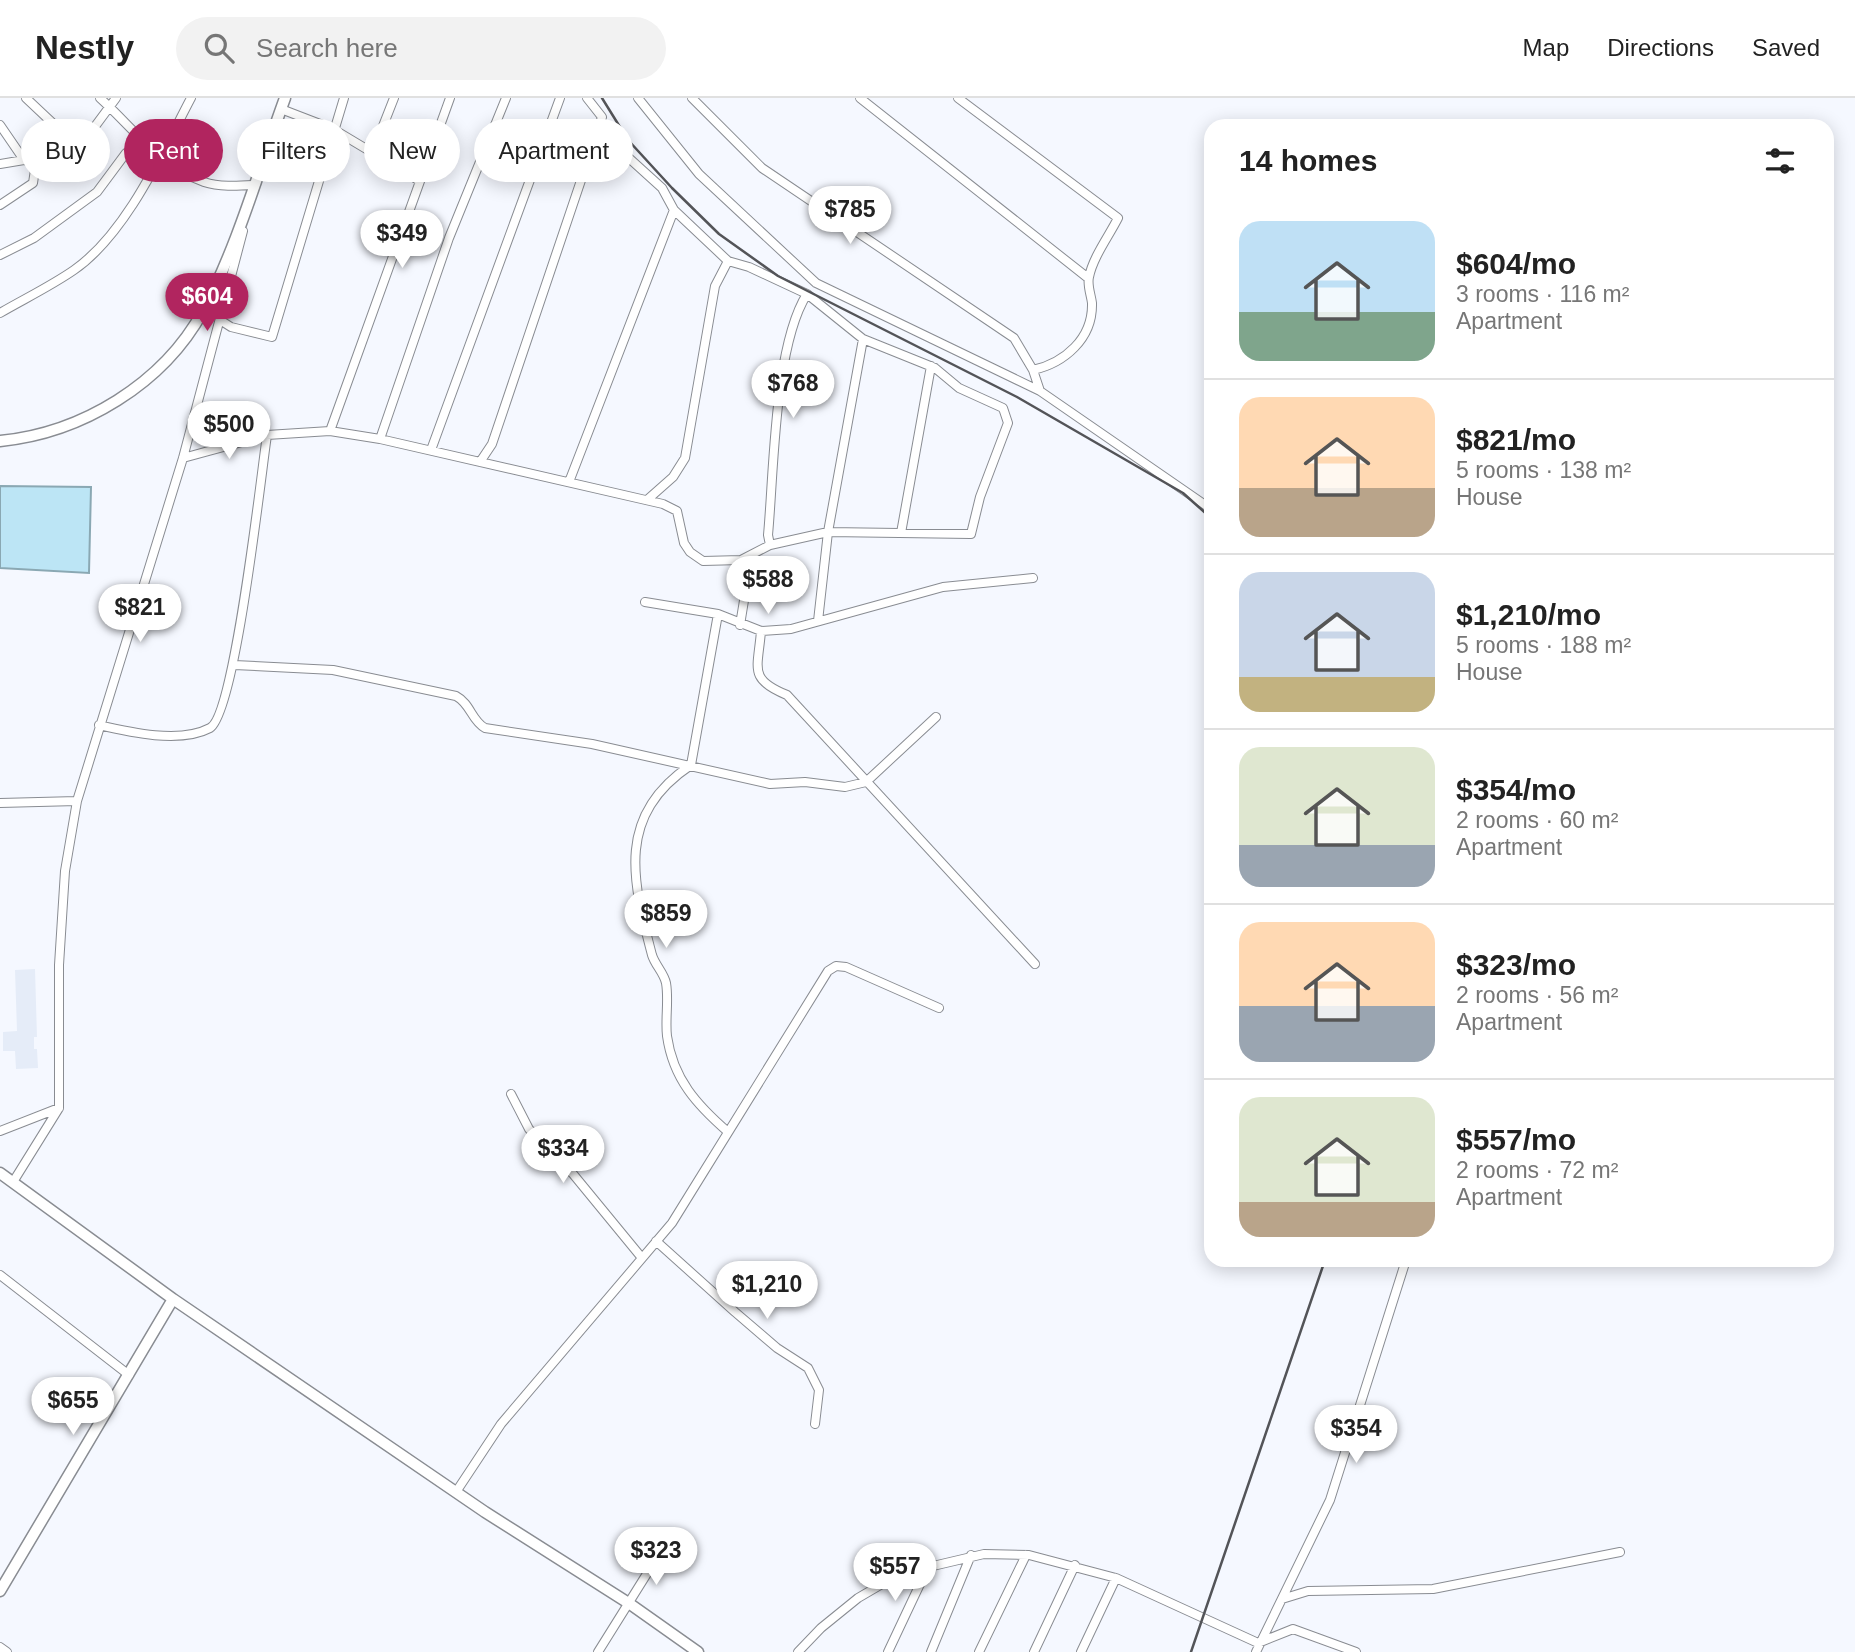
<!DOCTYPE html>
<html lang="en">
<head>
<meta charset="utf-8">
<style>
  :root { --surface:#fff; --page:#f2f2f2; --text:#222; --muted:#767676; --line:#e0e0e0; --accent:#b1255f }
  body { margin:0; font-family:Arial,sans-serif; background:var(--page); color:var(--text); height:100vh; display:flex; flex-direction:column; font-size:26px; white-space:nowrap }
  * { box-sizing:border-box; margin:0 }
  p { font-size:23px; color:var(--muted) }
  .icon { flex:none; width:38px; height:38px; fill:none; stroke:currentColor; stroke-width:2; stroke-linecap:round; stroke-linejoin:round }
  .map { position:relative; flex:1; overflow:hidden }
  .sheet { position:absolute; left:1204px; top:21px; width:630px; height:1148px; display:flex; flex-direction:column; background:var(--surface); border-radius:21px; box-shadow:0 4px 18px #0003 }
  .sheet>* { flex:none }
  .banner { position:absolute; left:21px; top:21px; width:665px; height:63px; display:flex; gap:14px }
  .price { position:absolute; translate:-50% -60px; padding:0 16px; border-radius:24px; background:#fff; color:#222; font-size:23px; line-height:46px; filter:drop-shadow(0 2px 4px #0008) }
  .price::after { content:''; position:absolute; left:50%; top:42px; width:21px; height:16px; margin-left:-10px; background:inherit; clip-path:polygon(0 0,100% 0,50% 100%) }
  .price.active { background:var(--accent); color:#fff }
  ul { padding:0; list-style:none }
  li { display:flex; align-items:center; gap:21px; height:175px; padding:0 35px }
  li+li { border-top:2px solid var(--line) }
  li span { display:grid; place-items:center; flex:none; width:196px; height:140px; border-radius:21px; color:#555 }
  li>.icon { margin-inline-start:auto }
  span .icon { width:84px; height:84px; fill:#fffc; stroke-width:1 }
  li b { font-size:30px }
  h2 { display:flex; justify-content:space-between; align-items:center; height:84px; padding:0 35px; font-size:30px }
  .chip { padding:0 24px; border-radius:32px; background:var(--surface); box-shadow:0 4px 18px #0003; font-size:24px; line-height:63px }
  .chip.active { background:var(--accent); color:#fff }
  header { display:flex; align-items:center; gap:42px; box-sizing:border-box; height:98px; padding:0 35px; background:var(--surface); border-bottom:2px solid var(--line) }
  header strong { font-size:33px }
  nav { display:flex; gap:38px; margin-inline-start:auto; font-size:24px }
  .search { width:490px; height:63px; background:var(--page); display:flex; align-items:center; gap:18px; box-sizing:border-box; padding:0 24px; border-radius:38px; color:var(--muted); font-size:26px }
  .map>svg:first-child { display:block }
  .built { fill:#e5ecf8 }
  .water { fill:#bce5f5; stroke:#8aa8b3; stroke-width:2 }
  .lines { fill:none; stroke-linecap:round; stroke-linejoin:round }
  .street-casing { stroke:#898c92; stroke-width:10 }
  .secondary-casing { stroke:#898c92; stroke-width:13 }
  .street { stroke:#fff; stroke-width:8 }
  .secondary { stroke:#fff; stroke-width:10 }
  .rail { stroke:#535458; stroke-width:2.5 }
</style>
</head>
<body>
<header>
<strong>Nestly</strong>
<div class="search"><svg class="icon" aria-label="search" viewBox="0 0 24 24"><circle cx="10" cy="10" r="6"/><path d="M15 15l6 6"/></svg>Search here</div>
<nav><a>Map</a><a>Directions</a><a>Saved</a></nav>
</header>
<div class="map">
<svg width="1855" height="1554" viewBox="0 0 1855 1554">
  <rect width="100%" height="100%" fill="#f5f8ff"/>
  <!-- built -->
  <path class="built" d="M 35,871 L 37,939 L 34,939 L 34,951 L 37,951 L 38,970 L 16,971 L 15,953 L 3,953 L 3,934 L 17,933 L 15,872 Z"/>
  <!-- water -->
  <path class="water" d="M 0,388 L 91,389 L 89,475 L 0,470 Z"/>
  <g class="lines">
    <defs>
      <path id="street" d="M 26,0 L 79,50
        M 100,0 C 132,29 162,70 204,84 C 219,89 237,88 253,87 L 252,93
        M 638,0 L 699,76 L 816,185 L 1040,293 L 1211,411
        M 692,0 L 762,70 L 1014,240 L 1033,272 L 1040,293
        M 860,0 L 1088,180
        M 958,0 L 1118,120 C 1109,138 1093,159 1089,179 C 1087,187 1091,197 1092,205 C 1093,241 1064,265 1033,272
        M 281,11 L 333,31 L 418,82
        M 0,27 L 24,62 L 36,65
        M 372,56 L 394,0
        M 0,66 L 24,62
        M 0,107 L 33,85 L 36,65 L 79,50 L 116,0
        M 0,157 L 34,140 L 97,94 L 126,55 L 159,62
        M 0,215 C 24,201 51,188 74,172 C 126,136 162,55 191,0
        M 220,222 L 231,229 L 272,239 L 344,0
        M 330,333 L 450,0
        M 380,341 L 449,140 L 506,0
        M 431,352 L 560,0
        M 183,360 L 267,337 L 330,333 L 380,341 L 663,406 L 677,413 L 684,445 L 690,454 L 703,463 L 741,462 L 770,447 L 828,434 L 971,436 L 980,399 L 1008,325 L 1003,310 L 959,290 L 935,270 L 863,241 L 807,196 L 749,169 L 728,163 L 674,112 L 662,90 L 598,32 L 602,19 L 587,0
        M 480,364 L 492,346 L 598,32
        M 569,384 L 674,112
        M 647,402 L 673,379 L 685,360 L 715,188 L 728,163
        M 901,435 L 931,268
        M 770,447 L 768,437 C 774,374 774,248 807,196
        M 645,504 L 718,516 L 761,533 L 791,531 L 943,489 L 1033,480
        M 718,516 L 691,667 C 616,717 632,781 652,857 C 655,867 664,875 666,885 C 669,902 665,921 667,938 C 673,981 697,1007 728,1034
        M 818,523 L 828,434 L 863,241
        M 740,527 L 747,484 L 741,462
        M 761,533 C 758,571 748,581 787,597 L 1035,866
        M 234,567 L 333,572 L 456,598 C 471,606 471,622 485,630 L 592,646 L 770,686 L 805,684 L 845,689 L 866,684 L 936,619
        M 99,627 C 129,634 180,646 210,630 C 235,616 261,377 267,337
        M 0,705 L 77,703
        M 511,996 L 529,1031 L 573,1076 L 642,1160
        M 0,1033 L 59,1010
        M 13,1084 L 59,1010 L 59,867 L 65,773 L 77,703 L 183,360 L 243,133
        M 656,1143 L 735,1214 L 777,1250 L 808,1270 L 819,1292 L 815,1326
        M 0,1177 L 129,1277
        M 456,1394 L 501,1326 L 672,1125 L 828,873 L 836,868 L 846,869 L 939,910
        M 1282,1501 L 1308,1493 L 1433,1491 L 1620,1454
        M 0,1549 L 7,1554
        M 598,1554 L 658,1458
        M 798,1554 L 821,1530 L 858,1500 L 899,1476 L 984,1456 L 1029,1457 L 1116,1480 L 1258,1545 L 1293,1531 L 1356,1554
        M 888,1554 L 928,1469
        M 931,1554 L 971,1457
        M 979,1554 L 1026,1457
        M 1034,1554 L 1075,1467
        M 1081,1554 L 1116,1480
        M 1256,1554 L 1330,1402 L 1406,1162"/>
      <path id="secondary" d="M 0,343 C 82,335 163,286 203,213 C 237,150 260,68 285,0
        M 0,1075 L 173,1201 L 485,1414 L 630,1506 L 698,1554
        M 0,1493 L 173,1201"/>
    </defs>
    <!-- street casing -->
    <use href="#street" class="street-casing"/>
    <!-- secondary casing -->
    <use href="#secondary" class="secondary-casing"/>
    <!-- street -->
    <use href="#street" class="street"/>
    <!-- secondary -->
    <use href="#secondary" class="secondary"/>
    <!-- rail -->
    <path class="rail" d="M 602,0 L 628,42 L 672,90 L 719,136 L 778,178 L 1017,299 L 1183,395 L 1211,420
      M 1191,1554 L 1325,1162"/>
  </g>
</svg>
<b class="price" style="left:850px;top:148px">$785</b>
<b class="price" style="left:402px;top:172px">$349</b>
<b class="price active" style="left:207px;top:235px">$604</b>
<b class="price" style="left:793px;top:322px">$768</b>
<b class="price" style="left:229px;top:363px">$500</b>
<b class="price" style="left:768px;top:518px">$588</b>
<b class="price" style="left:140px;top:546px">$821</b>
<b class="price" style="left:666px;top:852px">$859</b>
<b class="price" style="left:563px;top:1087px">$334</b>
<b class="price" style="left:767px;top:1223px">$1,210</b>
<b class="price" style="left:73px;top:1339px">$655</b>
<b class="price" style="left:1356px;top:1367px">$354</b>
<b class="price" style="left:656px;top:1489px">$323</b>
<b class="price" style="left:895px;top:1505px">$557</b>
<div class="banner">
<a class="chip">Buy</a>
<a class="chip active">Rent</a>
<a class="chip">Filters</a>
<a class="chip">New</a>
<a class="chip">Apartment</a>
</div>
<section class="sheet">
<h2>14 homes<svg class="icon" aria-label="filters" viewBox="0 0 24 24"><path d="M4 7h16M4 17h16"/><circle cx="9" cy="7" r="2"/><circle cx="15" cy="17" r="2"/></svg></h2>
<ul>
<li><span style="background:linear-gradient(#bfe0f5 65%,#7fa58c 0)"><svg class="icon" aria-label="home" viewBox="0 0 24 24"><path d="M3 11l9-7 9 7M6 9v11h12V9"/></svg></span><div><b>$604/mo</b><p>3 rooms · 116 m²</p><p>Apartment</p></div></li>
<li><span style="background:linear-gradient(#ffd9b3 65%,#b9a48a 0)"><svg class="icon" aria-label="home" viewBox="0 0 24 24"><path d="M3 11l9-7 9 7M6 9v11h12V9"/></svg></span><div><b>$821/mo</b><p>5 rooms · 138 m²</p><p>House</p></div></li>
<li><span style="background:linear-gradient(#c9d6e8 75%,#c2b280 0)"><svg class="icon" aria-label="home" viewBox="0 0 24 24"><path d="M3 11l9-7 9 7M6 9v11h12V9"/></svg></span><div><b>$1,210/mo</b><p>5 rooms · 188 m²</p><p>House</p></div></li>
<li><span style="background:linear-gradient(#dfe7d0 70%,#9aa5b1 0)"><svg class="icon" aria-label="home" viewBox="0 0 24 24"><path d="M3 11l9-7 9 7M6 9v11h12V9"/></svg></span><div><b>$354/mo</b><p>2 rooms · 60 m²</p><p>Apartment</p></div></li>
<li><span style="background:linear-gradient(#ffd9b3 60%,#9aa5b1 0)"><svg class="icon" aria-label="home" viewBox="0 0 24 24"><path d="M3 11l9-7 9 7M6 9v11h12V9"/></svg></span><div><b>$323/mo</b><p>2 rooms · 56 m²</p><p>Apartment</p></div></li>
<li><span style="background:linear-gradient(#dfe7d0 75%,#b9a48a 0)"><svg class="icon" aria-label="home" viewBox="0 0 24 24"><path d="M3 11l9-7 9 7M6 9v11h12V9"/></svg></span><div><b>$557/mo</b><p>2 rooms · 72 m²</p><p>Apartment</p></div></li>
</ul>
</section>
</div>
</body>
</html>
